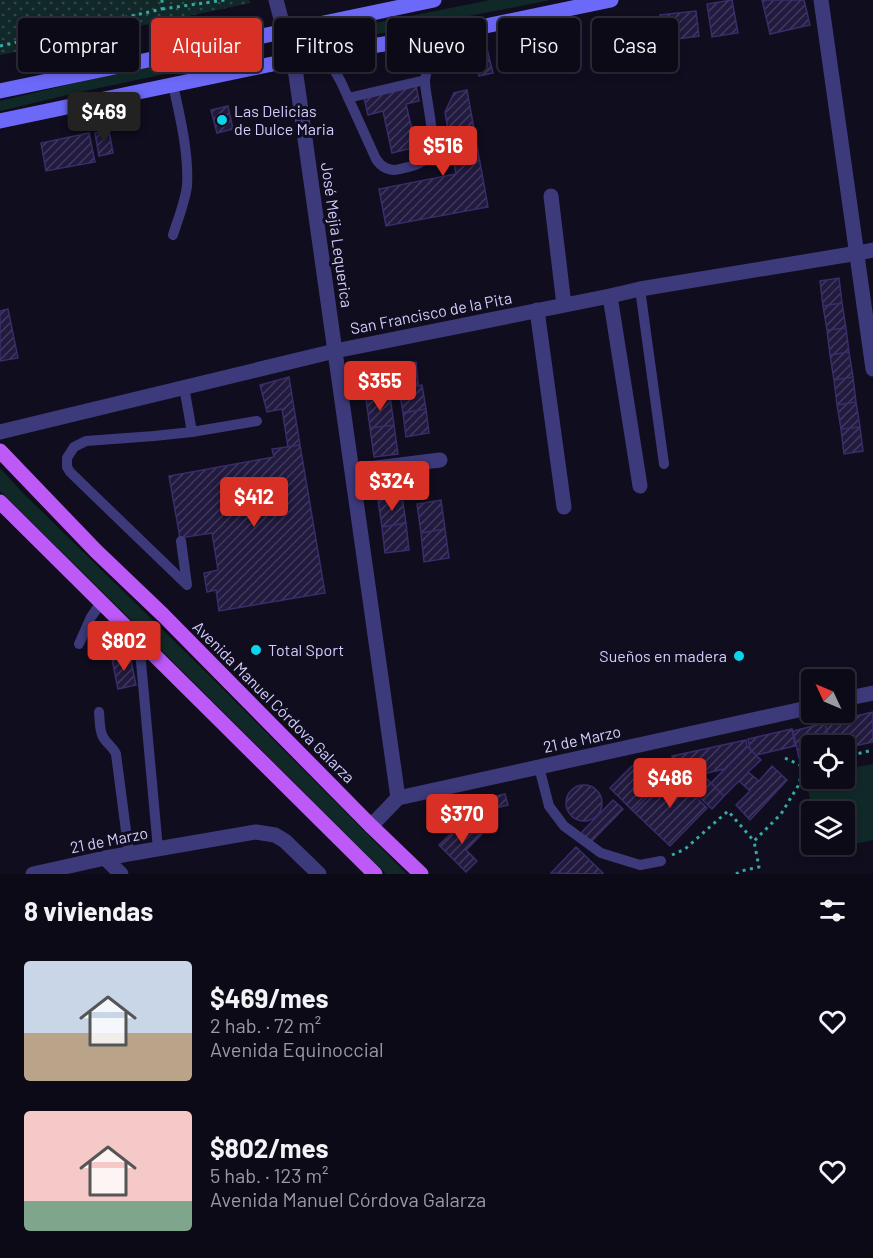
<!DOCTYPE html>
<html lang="es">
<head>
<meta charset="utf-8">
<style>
  :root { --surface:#0c0a17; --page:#1a1824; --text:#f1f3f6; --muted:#9a9aa1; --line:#2c2b36; --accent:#d93025 }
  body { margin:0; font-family:Barlow,sans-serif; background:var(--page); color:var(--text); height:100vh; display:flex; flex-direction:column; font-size:22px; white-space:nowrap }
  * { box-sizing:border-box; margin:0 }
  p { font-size:20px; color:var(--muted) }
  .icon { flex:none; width:33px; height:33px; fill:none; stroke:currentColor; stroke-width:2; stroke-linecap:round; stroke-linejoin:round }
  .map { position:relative; height:874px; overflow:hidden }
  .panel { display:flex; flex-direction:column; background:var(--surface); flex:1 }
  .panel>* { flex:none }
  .guide { position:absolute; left:18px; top:18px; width:837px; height:54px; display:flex; gap:12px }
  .needle { width:39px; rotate:314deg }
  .buttons { position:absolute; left:801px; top:669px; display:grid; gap:12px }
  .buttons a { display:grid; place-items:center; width:54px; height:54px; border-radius:6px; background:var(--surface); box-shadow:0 3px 9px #0003,0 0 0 2px var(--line); font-size:30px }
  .price { position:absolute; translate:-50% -51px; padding:0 14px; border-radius:6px; background:var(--accent); color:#fff; font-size:20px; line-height:39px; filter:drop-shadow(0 2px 3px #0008) }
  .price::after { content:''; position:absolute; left:50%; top:36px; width:18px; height:14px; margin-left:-9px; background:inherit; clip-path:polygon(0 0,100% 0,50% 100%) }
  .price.selected { background:#222; color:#fff }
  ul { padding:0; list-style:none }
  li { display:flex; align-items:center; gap:18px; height:150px; padding:0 24px }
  li span { display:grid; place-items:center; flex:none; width:168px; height:120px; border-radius:6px; color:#555 }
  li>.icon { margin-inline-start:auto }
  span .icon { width:72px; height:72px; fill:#fffc; stroke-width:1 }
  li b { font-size:26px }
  h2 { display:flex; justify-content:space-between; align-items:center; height:72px; padding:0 24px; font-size:26px }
  .tag { padding:0 21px; border-radius:6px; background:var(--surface); box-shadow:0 3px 9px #0003,0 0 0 2px var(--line); font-size:21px; line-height:54px }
  .tag.selected { background:var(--accent); color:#fff }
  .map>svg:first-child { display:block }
  .green { fill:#112828 }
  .park { fill:url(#park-dots) }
  .building { fill:url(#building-hatch); stroke:#3a2d6a; stroke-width:1.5 }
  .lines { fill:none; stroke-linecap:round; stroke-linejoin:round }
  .path { stroke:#33aba4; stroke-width:3; stroke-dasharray:3 4.5; stroke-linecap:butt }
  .service { stroke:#3d3a7c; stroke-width:10 }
  .minor { stroke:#3d3a7c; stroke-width:15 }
  .secondary { stroke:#6d69f8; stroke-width:15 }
  .primary { stroke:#bd59f7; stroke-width:15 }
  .poi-dot { fill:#0bd4eb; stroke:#100d1f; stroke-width:2 }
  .labels { text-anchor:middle; stroke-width:6; stroke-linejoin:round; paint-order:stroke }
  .poi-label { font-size:16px; fill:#d3cdfd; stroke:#100d1f; text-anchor:start }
  .street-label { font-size:16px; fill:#d3cdfd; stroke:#100d1f }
</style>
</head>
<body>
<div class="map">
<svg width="873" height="874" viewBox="0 0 873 874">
  <defs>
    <pattern id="park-dots" width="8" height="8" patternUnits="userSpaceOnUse" patternTransform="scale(1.5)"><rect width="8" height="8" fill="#112828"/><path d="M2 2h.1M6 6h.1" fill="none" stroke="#334648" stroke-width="1.8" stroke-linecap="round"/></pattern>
    <pattern id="building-hatch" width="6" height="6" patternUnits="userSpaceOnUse" patternTransform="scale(1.5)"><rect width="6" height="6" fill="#221a3f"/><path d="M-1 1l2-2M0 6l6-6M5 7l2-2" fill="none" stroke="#413a5c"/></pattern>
  </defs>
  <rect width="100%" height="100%" fill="#100d1f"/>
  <!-- green -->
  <path class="green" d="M 490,0 L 551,0 L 332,43 L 331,32 Z
    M 242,49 L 243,59 C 162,74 81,91 0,111 L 0,101 L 150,65 Z
    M 0,468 L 24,494 L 215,681 L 407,874 L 386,874 L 129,618 L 13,504 L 0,491 Z
    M 873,764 L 873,840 L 819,851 L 818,845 L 844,844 L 844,812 L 812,811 L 806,776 L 811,775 L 812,778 L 844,778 L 845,769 Z"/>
  <!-- park -->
  <path class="park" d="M 0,0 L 249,0 L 251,3 L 0,55 Z"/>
  <!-- building -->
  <path class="building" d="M 732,0 L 738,33 L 712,37 L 707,4 Z
    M 762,0 L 804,0 L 810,25 L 770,34 Z
    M 696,11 L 699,36 L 663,41 L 660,15 Z
    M 560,36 L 562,48 L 550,50 L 549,40 Z
    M 487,49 L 493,73 L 479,76 L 474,52 Z
    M 416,85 L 419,101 L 406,104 L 416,147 L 392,153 L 383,111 L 368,115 L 364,98 Z
    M 467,90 L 488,207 L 386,226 L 379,189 L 456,174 L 445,112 L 454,93 Z
    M 228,106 L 233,129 L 217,133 L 211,110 Z
    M 109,130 L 113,153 L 99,156 L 95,133 Z
    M 89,133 L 95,162 L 46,171 L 41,143 Z
    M 839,278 L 842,303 L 823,306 L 820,281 Z
    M 842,303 L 846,328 L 827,330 L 823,306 Z
    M 8,309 L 18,358 L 0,361 L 0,311 Z
    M 846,328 L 849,352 L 830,355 L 827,330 Z
    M 849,352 L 853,377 L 834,380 L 830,355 Z
    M 416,362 L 418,384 L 390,388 L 387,366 Z
    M 387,366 L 390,388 L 362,392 L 359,370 Z
    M 289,377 L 300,445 L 288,447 L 282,409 L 267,412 L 260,385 Z
    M 853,377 L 856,402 L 837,405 L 834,380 Z
    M 422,385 L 426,409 L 403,413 L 399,389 Z
    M 390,396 L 394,425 L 370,428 L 366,399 Z
    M 856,402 L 860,427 L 841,429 L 837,405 Z
    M 426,409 L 429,433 L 406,437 L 403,413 Z
    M 394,425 L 398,454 L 374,457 L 370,428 Z
    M 860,427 L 863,451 L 844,454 L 841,429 Z
    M 300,445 L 325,593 L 219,611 L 216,590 L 207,592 L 204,573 L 218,570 L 212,533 L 180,538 L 169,476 L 274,457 L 272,449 Z
    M 399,471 L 402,497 L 378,500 L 375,474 Z
    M 423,471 L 426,493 L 407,495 L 404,473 Z
    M 402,497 L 406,523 L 382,527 L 378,500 Z
    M 441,500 L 445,529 L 421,533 L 417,504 Z
    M 406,523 L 409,550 L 385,553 L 382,527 Z
    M 445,529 L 449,558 L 424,562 L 421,533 Z
    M 130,656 L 136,685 L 118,689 L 112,659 Z
    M 873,712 L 873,742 L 844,748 L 844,746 L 830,746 L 825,723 Z
    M 825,723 L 830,746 L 812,746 L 812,756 L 799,758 L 793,731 Z
    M 792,729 L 795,746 L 756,755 L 750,749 L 748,739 Z
    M 746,740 L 747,746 L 724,769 L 678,780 L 676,777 L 672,756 Z
    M 747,746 L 761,760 L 748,772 L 759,781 L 772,766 L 787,780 L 750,820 L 736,805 L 750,791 L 739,781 L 724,796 L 711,783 Z
    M 658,760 L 668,770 L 659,780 L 662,782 L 633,811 L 610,788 L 632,766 Z
    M 668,770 L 707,808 L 670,846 L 633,811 L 662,782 L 659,780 Z
    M 707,779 L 724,796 L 712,809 L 694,792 Z
    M566 803a18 18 0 1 1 36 0a18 18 0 1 1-36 0Z
    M 505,794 L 508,805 L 466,816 L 464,804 Z
    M 613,800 L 623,809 L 591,842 L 581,833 Z
    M 466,819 L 482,834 L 466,850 L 477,861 L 466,872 L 439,845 Z
    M 576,847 L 603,873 L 601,874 L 551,873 Z"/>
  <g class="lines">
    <!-- path -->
    <path class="path" d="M 162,9 L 225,0
      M 0,46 L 162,9 L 162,0
      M 844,757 L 873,750
      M 785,758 L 804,767 L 812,765
      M 672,855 L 685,849 L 728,811 L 754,841 L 781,814 L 798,786 L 804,767
      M 736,874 L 741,871 L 759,867 L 754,841"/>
    <!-- service -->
    <path class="service" d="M 325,53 L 341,82 L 376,159 C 381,167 390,172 400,169 C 409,167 419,165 426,159 C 440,146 425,99 425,81 C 426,69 434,48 437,36
      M 348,98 L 425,80
      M 173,235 C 178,219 185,202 187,186 C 189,154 180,116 173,85
      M 640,289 L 664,464
      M 184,387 L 192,432
      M 181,541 L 187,585
      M 187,585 L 70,472 L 67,467 L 67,458 L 74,447 L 86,441 L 154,436 L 192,432 L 257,421
      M 139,640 L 158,849
      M 79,644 L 91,617 L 101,603
      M 99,712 C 100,720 99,730 103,737 C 107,744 113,747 116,754 L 129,854
      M 539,767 L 549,806 L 564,826 L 601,853 L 640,865 L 661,861"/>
    <!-- minor -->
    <path class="minor" d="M 276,0 L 296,75 L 398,798
      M 821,0 L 873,369
      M 551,196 L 564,305
      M 610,296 L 640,486
      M 537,310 L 564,507
      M 0,432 L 335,351 L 610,296 L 640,289 L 858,253 L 873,250
      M 352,471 L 440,460
      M 844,699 L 873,693
      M 371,826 L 398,798 L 812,707
      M 105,858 L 121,874
      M 33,874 L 105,858 L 256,832 L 275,835 L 285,841 L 319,874"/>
    <!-- secondary -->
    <path class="secondary" d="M 0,91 L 434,0
      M 0,121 L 325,53 L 437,36 L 611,0"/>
    <!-- primary -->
    <path class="primary" d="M 0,451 L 96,551 L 163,615 L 371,826 L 421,874
      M 0,502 L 375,874"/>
  </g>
  <!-- markers -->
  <g class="poi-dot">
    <circle cx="222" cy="120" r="6"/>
    <circle cx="256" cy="650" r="6"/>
    <circle cx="739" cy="656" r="6"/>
  </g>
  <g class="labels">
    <!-- poi labels -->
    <g class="poi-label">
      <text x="234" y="117">Las Delicias<tspan x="234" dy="18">de Dulce Maria</tspan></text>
      <text x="268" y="656">Total Sport</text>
      <text x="727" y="662" text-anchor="end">Sueños en madera</text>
    </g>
    <!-- street labels -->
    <g class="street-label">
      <text transform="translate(337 235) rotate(82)" y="6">José Mejia Lequerica</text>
      <text transform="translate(431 313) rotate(-11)" y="6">San Francisco de la Pita</text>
      <text transform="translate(274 702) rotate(45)" y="6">Avenida Manuel Córdova Galarza</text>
      <text transform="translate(582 739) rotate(-12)" y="6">21 de Marzo</text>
      <text transform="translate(109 840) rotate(-11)" y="6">21 de Marzo</text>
    </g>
  </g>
</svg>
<div class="buttons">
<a><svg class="needle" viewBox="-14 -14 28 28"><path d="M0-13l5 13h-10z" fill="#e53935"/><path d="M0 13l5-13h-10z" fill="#9a9aa1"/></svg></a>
<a><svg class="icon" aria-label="locate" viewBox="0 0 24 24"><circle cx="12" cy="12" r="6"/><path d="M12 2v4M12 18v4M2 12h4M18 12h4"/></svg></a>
<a><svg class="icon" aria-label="layers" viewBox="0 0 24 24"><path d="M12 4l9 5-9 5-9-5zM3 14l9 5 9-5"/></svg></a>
</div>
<b class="price selected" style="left:104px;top:143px">$469</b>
<b class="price" style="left:443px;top:177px">$516</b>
<b class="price" style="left:380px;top:412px">$355</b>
<b class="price" style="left:392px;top:512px">$324</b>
<b class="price" style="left:254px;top:528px">$412</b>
<b class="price" style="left:124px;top:672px">$802</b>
<b class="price" style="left:670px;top:809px">$486</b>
<b class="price" style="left:462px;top:845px">$370</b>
<div class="guide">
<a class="tag">Comprar</a>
<a class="tag selected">Alquilar</a>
<a class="tag">Filtros</a>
<a class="tag">Nuevo</a>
<a class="tag">Piso</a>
<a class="tag">Casa</a>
</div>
</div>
<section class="panel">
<h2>8 viviendas<svg class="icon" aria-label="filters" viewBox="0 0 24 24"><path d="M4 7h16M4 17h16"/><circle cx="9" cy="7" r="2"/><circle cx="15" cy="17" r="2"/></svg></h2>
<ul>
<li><span style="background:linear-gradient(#c9d6e8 60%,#b9a48a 0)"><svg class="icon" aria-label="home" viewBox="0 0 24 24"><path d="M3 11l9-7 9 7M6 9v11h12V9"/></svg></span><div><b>$469/mes</b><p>2 hab. · 72 m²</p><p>Avenida Equinoccial</p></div><svg class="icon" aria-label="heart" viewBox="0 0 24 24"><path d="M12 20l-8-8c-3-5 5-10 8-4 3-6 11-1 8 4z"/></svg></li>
<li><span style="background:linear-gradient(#f6c9c9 75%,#7fa58c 0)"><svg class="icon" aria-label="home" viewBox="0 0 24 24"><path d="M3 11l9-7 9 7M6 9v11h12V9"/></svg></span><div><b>$802/mes</b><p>5 hab. · 123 m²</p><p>Avenida Manuel Córdova Galarza</p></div><svg class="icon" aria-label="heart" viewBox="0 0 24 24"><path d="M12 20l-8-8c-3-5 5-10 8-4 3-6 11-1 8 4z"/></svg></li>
</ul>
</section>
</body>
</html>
